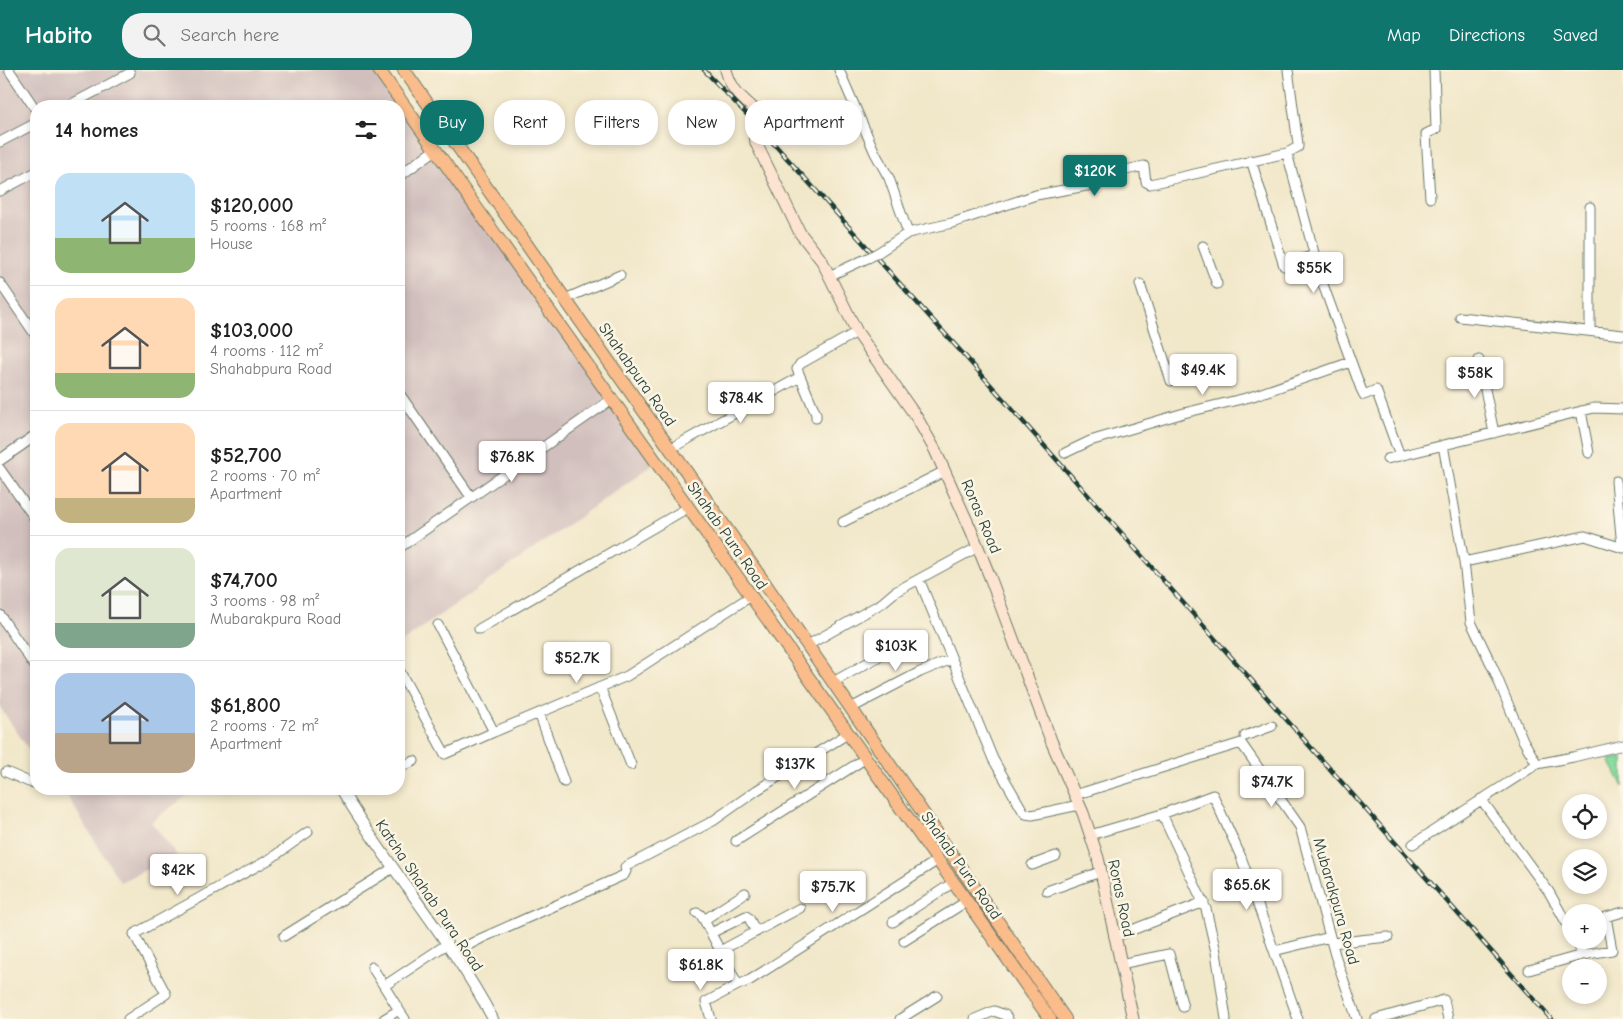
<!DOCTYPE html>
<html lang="en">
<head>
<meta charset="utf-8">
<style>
  :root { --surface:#fff; --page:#f2f2f2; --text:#222; --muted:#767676; --line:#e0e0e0; --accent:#0f766e }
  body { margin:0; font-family:"Comic Neue",sans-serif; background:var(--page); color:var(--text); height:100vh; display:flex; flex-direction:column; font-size:19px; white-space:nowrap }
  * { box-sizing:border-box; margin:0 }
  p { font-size:16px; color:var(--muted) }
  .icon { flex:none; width:28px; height:28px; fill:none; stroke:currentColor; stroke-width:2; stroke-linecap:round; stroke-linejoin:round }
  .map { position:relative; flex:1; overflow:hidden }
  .sheet { position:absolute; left:30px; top:30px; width:375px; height:695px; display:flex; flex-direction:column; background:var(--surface); border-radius:20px; box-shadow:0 2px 8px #0003 }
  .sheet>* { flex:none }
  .guide { position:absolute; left:420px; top:30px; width:475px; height:45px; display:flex; gap:10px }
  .fabs { position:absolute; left:1562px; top:724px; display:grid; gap:10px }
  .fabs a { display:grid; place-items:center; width:45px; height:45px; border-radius:50%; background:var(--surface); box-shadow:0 2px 8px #0003; font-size:25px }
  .price { position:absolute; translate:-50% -42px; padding:0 11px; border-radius:5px; background:#fff; color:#222; font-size:16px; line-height:32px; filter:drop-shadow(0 1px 2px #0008) }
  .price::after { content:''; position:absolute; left:50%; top:30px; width:15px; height:11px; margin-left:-8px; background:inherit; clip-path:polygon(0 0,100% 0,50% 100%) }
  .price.selected { background:var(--accent); color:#fff }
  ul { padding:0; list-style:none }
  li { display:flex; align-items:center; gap:15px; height:125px; padding:0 25px }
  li+li { border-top:1px solid var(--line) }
  li span { display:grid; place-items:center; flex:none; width:140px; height:100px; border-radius:15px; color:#555 }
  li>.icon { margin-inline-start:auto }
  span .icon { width:60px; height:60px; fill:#fffc; stroke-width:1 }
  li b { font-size:21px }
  h2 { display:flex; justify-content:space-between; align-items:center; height:60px; padding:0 25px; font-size:21px }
  .tag { padding:0 18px; border-radius:20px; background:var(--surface); box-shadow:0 2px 8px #0003; font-size:18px; line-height:45px }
  .tag.selected { background:var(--accent); color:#fff }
  header { display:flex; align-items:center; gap:30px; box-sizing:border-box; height:70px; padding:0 25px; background:var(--accent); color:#fff }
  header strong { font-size:24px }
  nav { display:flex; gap:28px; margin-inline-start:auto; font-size:18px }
  .search { width:350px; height:45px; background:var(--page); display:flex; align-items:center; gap:12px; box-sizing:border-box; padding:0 18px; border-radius:20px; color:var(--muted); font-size:19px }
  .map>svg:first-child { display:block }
  .industrial { fill:#d1bfbd }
  .green { fill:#86dc9f; stroke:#528c6a }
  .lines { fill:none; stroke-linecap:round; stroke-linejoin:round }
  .minor-casing { stroke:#687868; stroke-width:11 }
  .tertiary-casing { stroke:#687868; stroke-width:12 }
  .secondary-casing { stroke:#687868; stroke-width:13 }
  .primary-casing { stroke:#687868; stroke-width:14 }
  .minor { stroke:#fff; stroke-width:9 }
  .tertiary { stroke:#fff; stroke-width:10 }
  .secondary { stroke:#fde4d0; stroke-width:11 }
  .primary { stroke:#f9bc8a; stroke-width:12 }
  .rail-casing { stroke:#1f3d34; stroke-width:4.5 }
  .rail { stroke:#fcf5e5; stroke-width:2.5; stroke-dasharray:8; stroke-linecap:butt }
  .minor-bridge-casing { stroke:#687868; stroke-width:11; stroke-linecap:butt }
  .minor-bridge { stroke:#fff; stroke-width:9 }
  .labels { text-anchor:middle; stroke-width:5; stroke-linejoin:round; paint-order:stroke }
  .street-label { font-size:16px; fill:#1f3d34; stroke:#fcf5e5 }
</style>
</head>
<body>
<header>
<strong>Habito</strong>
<div class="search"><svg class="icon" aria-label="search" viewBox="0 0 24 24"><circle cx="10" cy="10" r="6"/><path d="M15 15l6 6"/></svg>Search here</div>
<nav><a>Map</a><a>Directions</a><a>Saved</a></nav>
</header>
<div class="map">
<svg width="1623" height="949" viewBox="0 0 1623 949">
  <rect width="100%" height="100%" fill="#fcf5e5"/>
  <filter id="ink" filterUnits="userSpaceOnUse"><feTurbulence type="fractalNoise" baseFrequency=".02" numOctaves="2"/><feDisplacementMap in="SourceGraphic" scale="10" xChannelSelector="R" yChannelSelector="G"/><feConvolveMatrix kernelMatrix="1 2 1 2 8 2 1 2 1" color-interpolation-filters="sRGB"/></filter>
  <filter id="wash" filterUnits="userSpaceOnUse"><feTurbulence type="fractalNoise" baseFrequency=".0096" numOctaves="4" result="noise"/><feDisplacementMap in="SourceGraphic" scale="20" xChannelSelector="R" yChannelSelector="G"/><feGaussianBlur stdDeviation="1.12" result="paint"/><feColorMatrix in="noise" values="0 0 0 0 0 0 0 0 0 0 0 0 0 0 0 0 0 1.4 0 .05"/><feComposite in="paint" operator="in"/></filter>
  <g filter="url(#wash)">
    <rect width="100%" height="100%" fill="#f1e7c9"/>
    <!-- industrial -->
    <path class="industrial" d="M 0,0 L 379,0 L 657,392 L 399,574 L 399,36 L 36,36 L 36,690 L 0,637 Z
      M 63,719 L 196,719 L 151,752 L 177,785 L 120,812 Z"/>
    <!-- green -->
    <path class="green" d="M 1623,687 L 1623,717 L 1609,690 Z"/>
  </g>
  <g filter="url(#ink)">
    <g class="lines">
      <defs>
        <path id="minor" d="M 9,0 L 36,40
          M 839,0 L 875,83 L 889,108 L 908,163
          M 68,36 L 130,3
          M 0,72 L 36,53
          M 1287,83 L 1321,209 L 1361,319 L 1364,325 L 1376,320 L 1400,386
          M 1251,90 L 1284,196 L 1314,185
          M 0,121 L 36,102
          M 1430,128 L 1426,64 L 1436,59 L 1434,0
          M 1590,137 L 1590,261
          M 1203,176 L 1217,214
          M 879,182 L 908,163 L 952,153 L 1036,125 L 1092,115 L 1112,103 L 1144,96 L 1146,112 L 1150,114 L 1287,83 L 1298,77 L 1298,74 L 1288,0
          M 829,206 L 870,187
          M 0,213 L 36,266
          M 1140,214 L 1171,311
          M 565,229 L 620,205
          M 1460,247 L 1623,265
          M 1479,290 L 1494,363
          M 399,323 L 471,427
          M 1581,341 L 1589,383
          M 816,348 L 816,344 L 797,299 L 800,294 L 857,262
          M 1443,375 L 1464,492 L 1471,552 L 1494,600 L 1523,670 L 1537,694
          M 670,379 L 800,307
          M 1065,383 L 1090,371 L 1184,343 L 1250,327 L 1351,292
          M 1387,389 L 1594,338 L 1623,339
          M 0,399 L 36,450
          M 1616,411 L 1622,477
          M 843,452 L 945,401
          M 399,478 L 612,329
          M 1464,492 L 1585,466 L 1623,478
          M 919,509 L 993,689 L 1023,741 L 1026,744 L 1032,745 L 1079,735
          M 0,545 L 36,598
          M 438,555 L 494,662 L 627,606 L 751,526
          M 479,559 L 689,437
          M 808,575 L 882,533 L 895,522 L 978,477
          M 399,600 L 445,684 L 494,662
          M 833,612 L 903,573
          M 600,617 L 631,695
          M 851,638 L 920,602 L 952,589
          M 539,643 L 564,712
          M 1245,666 L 1272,656
          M 399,698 L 414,691
          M 6,702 L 29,712 L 36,713
          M 344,724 L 355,719
          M 1075,725 L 1241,673 L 1300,757 L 1335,885 L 1357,949
          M 1481,729 L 1549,822 L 1571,861
          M 1162,744 L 1206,839 L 1216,882 L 1226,949
          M 1090,765 L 1162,744 L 1213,725 L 1241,787 L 1298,949
          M 736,771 L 866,688
          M 1413,774 L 1537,694 L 1573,687 L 1623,675
          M 1032,795 L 1056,786
          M 1047,821 L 1100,802
          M 697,843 L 700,844 L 704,850 L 738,915
          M 704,850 L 745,823
          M 893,852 L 954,812
          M 711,863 L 746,846 L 749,848 L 756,862
          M 284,866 L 393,798
          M 1114,867 L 1204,832
          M 1577,870 L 1582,885
          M 904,871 L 967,831
          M 1332,873 L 1388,867
          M 720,881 L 800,838
          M 1274,881 L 1330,867
          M 453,883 L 482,868 L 624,805 L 626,801 L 625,797 L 713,751 L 757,720 L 849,663
          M 1120,894 L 1169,884 L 1183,937
          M 372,897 L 384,916
          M 1529,900 L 1582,885 L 1612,880 L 1606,847 L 1623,842
          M 399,940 L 405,949
          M 128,949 L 166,924 L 134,864 L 270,789 L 308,762
          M 384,949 L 399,940 L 384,916 L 447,874
          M 711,949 L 706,932 L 738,915 L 750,910 L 938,790
          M 900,949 L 937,926
          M 975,949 L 994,941 L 1005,945 L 1008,949
          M 1376,949 L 1444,930 L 1448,949"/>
        <path id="tertiary" d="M 399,106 L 435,80
          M 0,390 L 36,365
          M 341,719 C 388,798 450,868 493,949"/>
        <path id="secondary" d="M 726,0 C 733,25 744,28 761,46 L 761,52 C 753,57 755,65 756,73 L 800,163 L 822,191 L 857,262 L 917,348 L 935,380 L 971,460 L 990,507 L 1052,673 L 1083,743 L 1098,788 L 1133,949"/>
        <path id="primary" d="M 379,0 L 1050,949
          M 404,0 L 766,515 L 1065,949"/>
      </defs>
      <!-- minor casing -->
      <use href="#minor" class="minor-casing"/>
      <!-- tertiary casing -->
      <use href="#tertiary" class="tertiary-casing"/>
      <!-- secondary casing -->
      <use href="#secondary" class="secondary-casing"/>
      <!-- primary casing -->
      <use href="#primary" class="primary-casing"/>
      <!-- minor -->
      <use href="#minor" class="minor"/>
      <!-- tertiary -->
      <use href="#tertiary" class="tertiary"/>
      <!-- secondary -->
      <use href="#secondary" class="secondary"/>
      <!-- primary -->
      <use href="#primary" class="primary"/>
      <defs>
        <path id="rail" d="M 704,0 L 757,55 L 965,286 L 1551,949"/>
      </defs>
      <!-- rail casing -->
      <use href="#rail" class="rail-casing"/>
      <!-- rail -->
      <use href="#rail" class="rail"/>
      <defs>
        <path id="minor-bridge" d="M 870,187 L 879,182"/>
      </defs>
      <!-- minor-bridge casing -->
      <use href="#minor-bridge" class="minor-bridge-casing"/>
      <!-- minor-bridge -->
      <use href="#minor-bridge" class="minor-bridge"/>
    </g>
  </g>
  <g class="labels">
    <!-- street labels -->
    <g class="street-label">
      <text transform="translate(638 304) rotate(55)" y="6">Shahabpura Road</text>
      <text transform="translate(982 446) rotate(67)" y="6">Roras Road</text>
      <text transform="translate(728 465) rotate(55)" y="6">Shahab Pura Road</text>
      <text transform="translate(962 795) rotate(55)" y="6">Shahab Pura Road</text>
      <text transform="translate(430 825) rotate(56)" y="6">Katcha Shahab Pura Road</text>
      <text transform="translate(1122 828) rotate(78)" y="6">Roras Road</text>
      <text transform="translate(1337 831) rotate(74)" y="6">Mubarakpura Road</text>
    </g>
  </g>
</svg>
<div class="fabs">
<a><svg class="icon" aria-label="locate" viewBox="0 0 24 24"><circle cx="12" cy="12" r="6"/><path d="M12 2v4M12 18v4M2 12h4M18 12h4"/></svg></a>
<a><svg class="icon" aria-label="layers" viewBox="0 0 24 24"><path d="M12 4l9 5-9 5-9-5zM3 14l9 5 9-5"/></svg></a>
<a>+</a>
<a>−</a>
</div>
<b class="price selected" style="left:1095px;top:127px">$120K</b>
<b class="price" style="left:1314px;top:224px">$55K</b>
<b class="price" style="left:1203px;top:326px">$49.4K</b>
<b class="price" style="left:1475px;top:329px">$58K</b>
<b class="price" style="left:741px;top:354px">$78.4K</b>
<b class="price" style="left:512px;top:413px">$76.8K</b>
<b class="price" style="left:896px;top:602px">$103K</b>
<b class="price" style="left:577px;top:614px">$52.7K</b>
<b class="price" style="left:795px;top:720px">$137K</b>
<b class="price" style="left:1272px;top:738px">$74.7K</b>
<b class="price" style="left:178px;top:826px">$42K</b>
<b class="price" style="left:1247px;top:841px">$65.6K</b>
<b class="price" style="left:833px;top:843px">$75.7K</b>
<b class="price" style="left:701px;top:921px">$61.8K</b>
<div class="guide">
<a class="tag selected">Buy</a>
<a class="tag">Rent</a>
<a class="tag">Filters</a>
<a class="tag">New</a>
<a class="tag">Apartment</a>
</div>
<section class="sheet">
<h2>14 homes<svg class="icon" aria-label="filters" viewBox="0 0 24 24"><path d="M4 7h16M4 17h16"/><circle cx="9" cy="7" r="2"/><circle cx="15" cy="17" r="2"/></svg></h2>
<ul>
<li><span style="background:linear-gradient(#bfe0f5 65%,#8fb573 0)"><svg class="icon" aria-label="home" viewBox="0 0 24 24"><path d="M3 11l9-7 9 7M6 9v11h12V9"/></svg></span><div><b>$120,000</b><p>5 rooms · 168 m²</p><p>House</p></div></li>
<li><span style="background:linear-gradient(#ffd9b3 75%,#8fb573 0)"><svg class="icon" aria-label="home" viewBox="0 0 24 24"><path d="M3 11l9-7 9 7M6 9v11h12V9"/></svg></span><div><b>$103,000</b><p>4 rooms · 112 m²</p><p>Shahabpura Road</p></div></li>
<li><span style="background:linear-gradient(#ffd9b3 75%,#c2b280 0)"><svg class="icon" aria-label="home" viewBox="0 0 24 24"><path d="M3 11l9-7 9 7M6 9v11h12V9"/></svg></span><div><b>$52,700</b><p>2 rooms · 70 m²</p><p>Apartment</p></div></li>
<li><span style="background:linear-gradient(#dfe7d0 75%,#7fa58c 0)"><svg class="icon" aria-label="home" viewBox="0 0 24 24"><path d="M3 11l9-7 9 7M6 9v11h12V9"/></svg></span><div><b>$74,700</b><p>3 rooms · 98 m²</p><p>Mubarakpura Road</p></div></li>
<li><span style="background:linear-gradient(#a9c7e8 60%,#b9a48a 0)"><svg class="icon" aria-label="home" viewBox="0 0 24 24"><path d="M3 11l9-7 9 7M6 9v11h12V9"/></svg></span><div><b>$61,800</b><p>2 rooms · 72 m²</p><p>Apartment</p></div></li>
</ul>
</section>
</div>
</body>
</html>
